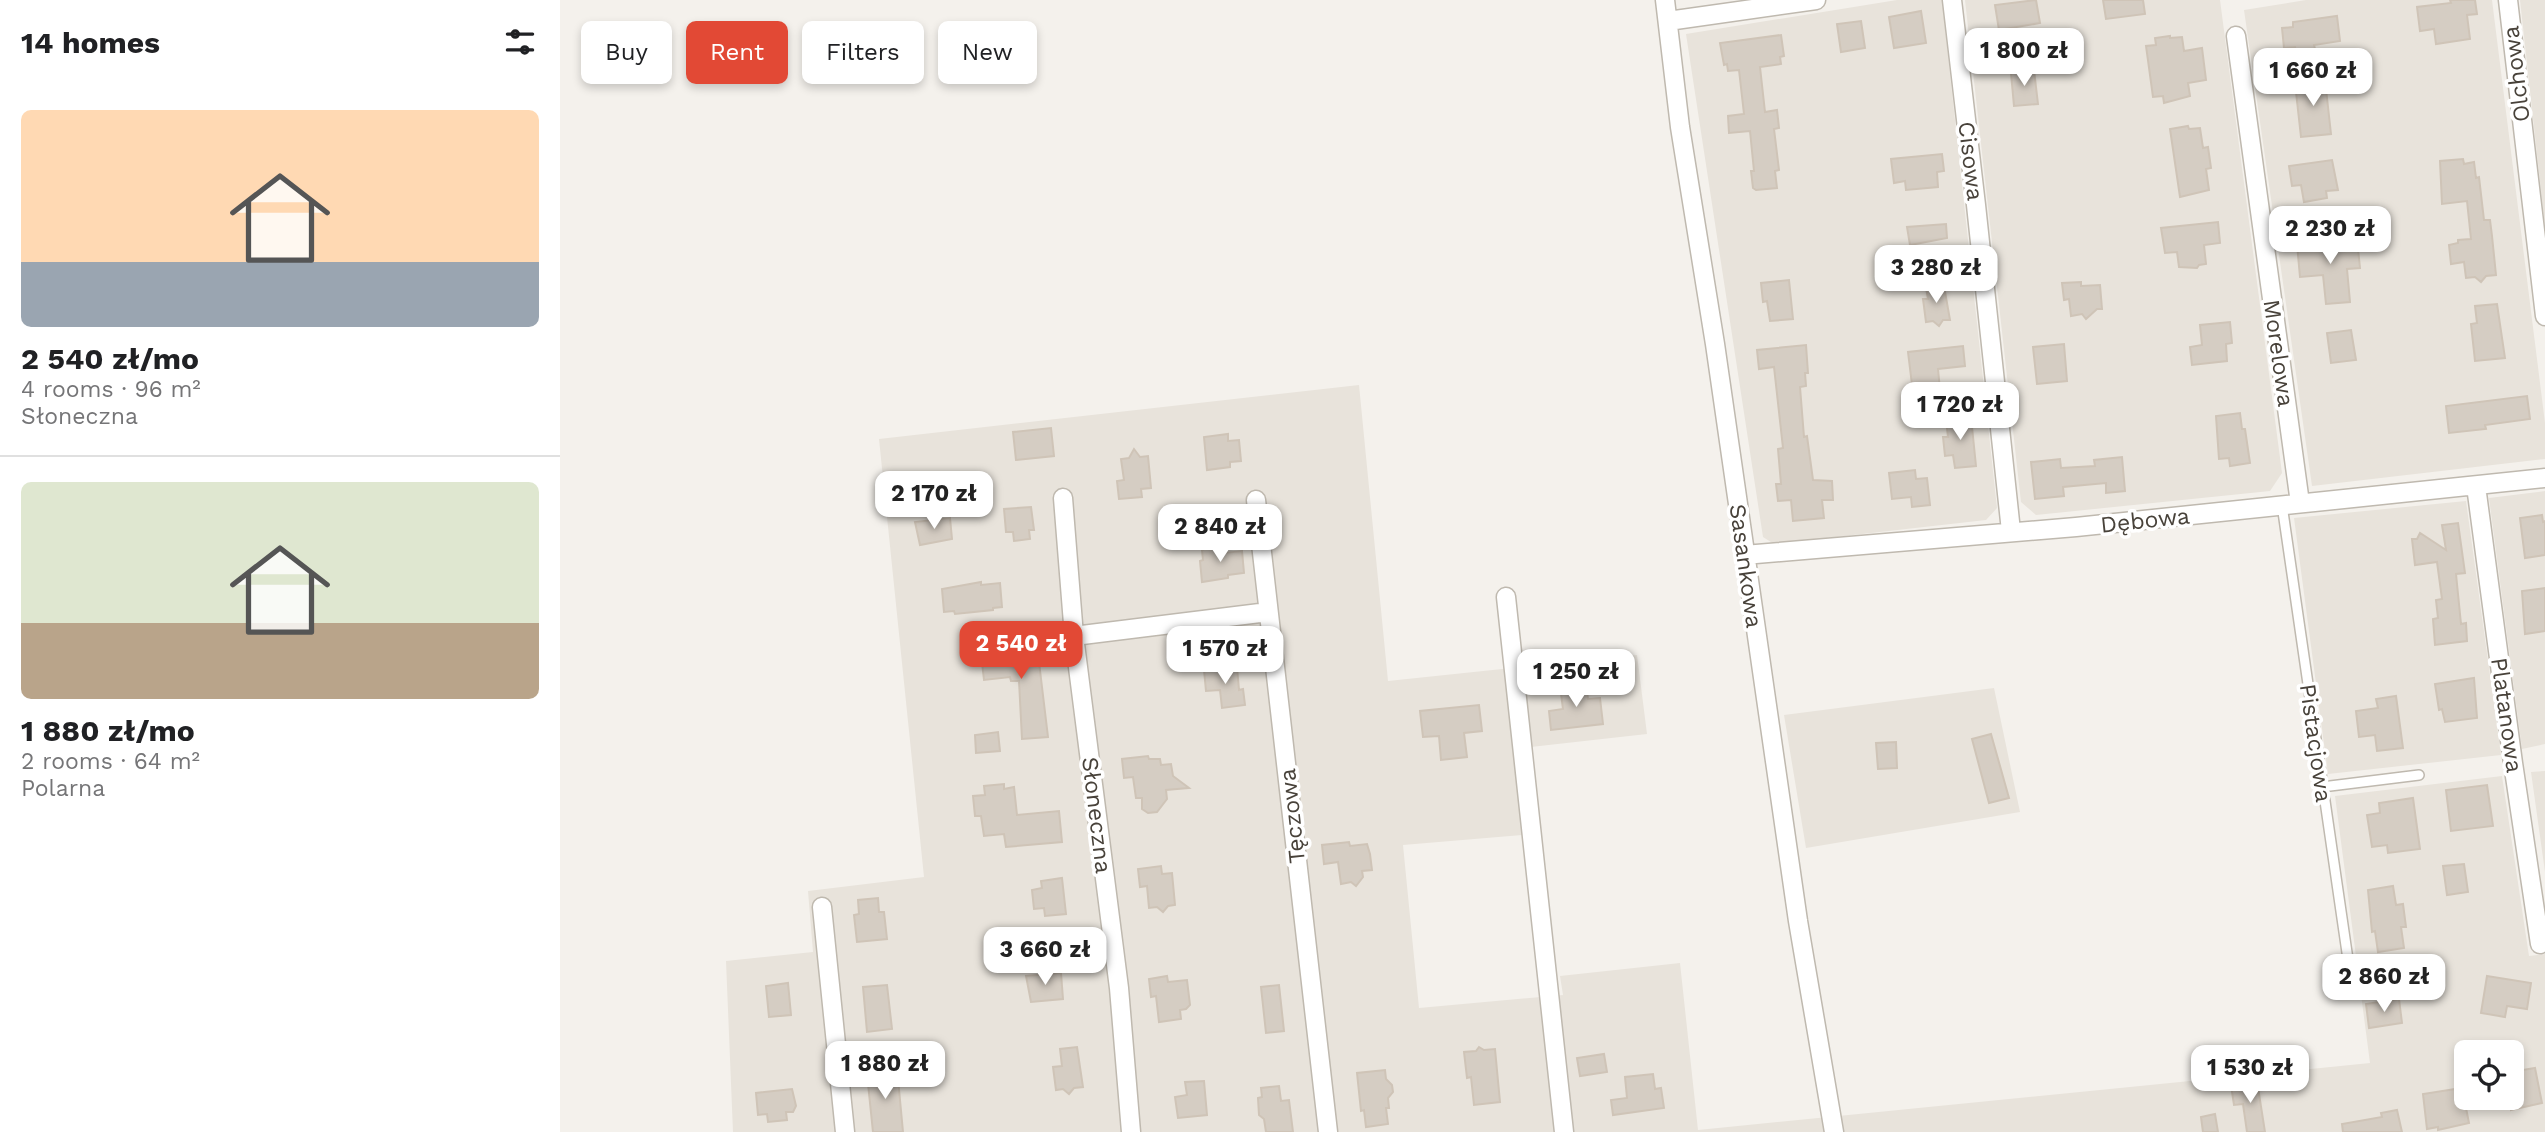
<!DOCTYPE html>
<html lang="en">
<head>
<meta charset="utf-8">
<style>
  :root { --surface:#fff; --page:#f2f2f2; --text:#202124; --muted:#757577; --line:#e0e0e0; --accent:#e24935 }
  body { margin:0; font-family:"Work Sans",sans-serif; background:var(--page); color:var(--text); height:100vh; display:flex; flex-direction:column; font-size:26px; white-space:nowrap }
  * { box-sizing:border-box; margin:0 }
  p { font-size:23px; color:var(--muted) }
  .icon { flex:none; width:38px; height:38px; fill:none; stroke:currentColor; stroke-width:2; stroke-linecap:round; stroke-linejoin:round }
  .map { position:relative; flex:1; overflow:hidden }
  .side { display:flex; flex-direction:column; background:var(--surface); width:560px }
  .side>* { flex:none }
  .hud { position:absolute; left:21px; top:21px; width:665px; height:63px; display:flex; gap:14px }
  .fabs { position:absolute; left:1894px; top:1040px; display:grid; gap:14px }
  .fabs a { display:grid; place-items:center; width:70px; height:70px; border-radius:10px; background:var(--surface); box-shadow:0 4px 10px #0003; font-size:35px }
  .price { position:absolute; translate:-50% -60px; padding:0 16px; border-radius:14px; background:#fff; color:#222; font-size:23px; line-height:46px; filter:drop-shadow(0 2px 4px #0008) }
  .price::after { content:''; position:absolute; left:50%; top:42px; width:21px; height:16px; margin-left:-10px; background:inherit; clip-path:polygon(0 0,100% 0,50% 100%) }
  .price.current { background:var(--accent); color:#fff }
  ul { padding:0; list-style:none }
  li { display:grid; align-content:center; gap:14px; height:371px; padding:0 21px }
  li+li { border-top:2px solid var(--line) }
  li span { display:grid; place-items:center; height:217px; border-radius:10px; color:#555 }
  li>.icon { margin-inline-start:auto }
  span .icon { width:126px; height:126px; fill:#fffc; stroke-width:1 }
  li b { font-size:30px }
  h2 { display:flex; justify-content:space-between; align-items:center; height:84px; padding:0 21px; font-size:30px }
  .pill { padding:0 24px; border-radius:10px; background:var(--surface); box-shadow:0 4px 10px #0003; font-size:24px; line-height:63px }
  .pill.current { background:var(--accent); color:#fff }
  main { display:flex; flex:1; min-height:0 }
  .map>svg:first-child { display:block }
  .residential { fill:#e8e3db; fill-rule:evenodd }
  .building { fill:#d5cdc3; stroke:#cfc4b7; stroke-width:2 }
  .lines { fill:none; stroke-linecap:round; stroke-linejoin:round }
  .lane-casing { stroke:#bfb9af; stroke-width:12 }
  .street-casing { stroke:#bfb9af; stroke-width:21 }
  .lane { stroke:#fff; stroke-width:9 }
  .street { stroke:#fff; stroke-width:18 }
  .labels { text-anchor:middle; stroke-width:7; stroke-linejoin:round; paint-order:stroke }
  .street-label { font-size:23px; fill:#48423a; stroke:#fff }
</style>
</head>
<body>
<main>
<section class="side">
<h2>14 homes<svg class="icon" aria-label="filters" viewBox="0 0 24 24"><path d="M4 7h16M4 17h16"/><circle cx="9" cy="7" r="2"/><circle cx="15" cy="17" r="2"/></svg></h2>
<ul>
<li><span style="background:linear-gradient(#ffd9b3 70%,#9aa5b1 0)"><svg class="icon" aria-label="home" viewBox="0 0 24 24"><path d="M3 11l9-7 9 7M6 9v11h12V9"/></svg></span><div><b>2 540 zł/mo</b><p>4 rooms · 96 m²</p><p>Słoneczna</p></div></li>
<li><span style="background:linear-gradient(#dfe7d0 65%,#b9a48a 0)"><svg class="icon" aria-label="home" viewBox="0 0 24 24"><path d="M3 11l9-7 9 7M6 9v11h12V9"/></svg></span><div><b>1 880 zł/mo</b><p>2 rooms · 64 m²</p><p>Polarna</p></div></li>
</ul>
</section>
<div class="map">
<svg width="1985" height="1132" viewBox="0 0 1985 1132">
  <rect width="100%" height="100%" fill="#f4f1ec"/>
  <!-- residential -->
  <path class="residential" d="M 1337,0 L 1382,0 L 1437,508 L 1426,520 L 1214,544 L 1203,537 L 1126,34 Z
    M 1405,0 L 1660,0 L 1722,473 L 1710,491 L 1476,515 L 1461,502 Z
    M 1746,0 L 1932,0 L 1985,423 L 1985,459 L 1752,486 L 1684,10 Z
    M 1960,0 L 1985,0 L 1985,227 Z
    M 799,385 L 828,681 L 1077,655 L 1087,734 L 954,749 L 962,835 L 843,845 L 859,1008 L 1003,995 L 1000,976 L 1120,963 L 1138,1130 L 1810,1063 L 1775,796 L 1942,776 L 1969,956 L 1985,954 L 1985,1132 L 173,1132 L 166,961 L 253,952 L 248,891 L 364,877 L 319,439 ZM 1906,1052 L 1951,1052 L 1951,1097 L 1906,1097 Z
    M 1985,491 L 1985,744 L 1962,749 L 1929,498 Z
    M 1906,501 L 1941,755 L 1768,774 L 1734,518 Z
    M 1434,688 L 1460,812 L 1246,848 L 1224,715 Z
    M 1985,771 L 1985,872 L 1971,772 Z"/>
  <!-- building -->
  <path class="building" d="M 1476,0 L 1480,23 L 1439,30 L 1435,5 Z
    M 1543,0 L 1583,0 L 1585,14 L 1546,19 Z
    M 1890,0 L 1915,0 L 1917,14 L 1907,15 L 1910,39 L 1876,44 L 1874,29 L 1860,31 L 1857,7 L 1891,3 Z
    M 1361,11 L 1366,43 L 1334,48 L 1329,17 Z
    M 1777,16 L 1780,41 L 1754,45 L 1755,49 L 1736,52 L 1735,47 L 1724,48 L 1722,28 L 1733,27 L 1733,22 Z
    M 1301,21 L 1305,48 L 1281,52 L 1277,24 Z
    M 1221,35 L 1224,56 L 1220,57 L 1221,64 L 1200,67 L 1205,112 L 1217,110 L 1219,128 L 1214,129 L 1219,170 L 1215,171 L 1217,188 L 1196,190 L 1193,188 L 1191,171 L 1194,171 L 1190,131 L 1169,133 L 1168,116 L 1184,114 L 1179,70 L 1168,71 L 1167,64 L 1164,65 L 1160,43 Z
    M 1610,36 L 1610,38 L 1622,37 L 1624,51 L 1642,48 L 1646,80 L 1628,83 L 1630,96 L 1604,103 L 1603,96 L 1593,97 L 1586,46 L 1596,45 L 1595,38 Z
    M 1474,70 L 1478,104 L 1454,106 L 1451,73 Z
    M 1765,80 L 1771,134 L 1741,137 L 1735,83 Z
    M 1628,126 L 1629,129 L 1640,128 L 1643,148 L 1648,147 L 1651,168 L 1646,169 L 1649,190 L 1620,197 L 1610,129 Z
    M 1382,154 L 1384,171 L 1377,172 L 1378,187 L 1346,190 L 1345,181 L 1334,183 L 1331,159 Z
    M 1903,159 L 1904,164 L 1914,162 L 1916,178 L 1919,177 L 1924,220 L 1930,220 L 1932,236 L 1936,275 L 1926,276 L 1921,282 L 1915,277 L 1906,278 L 1904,262 L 1891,264 L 1889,245 L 1898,243 L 1898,240 L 1911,239 L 1907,201 L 1882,204 L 1880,161 Z
    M 1772,160 L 1778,190 L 1766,191 L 1767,198 L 1744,202 L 1741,185 L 1732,186 L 1729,166 Z
    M 1658,222 L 1660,243 L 1644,245 L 1646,264 L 1639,265 L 1637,268 L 1619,267 L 1617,252 L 1605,253 L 1601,228 Z
    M 1386,224 L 1387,238 L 1350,245 L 1347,227 Z
    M 1797,239 L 1800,268 L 1787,269 L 1790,302 L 1766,304 L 1763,275 L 1740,277 L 1737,244 Z
    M 1229,280 L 1233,319 L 1210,321 L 1207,301 L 1203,302 L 1201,283 Z
    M 1521,282 L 1521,286 L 1540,285 L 1542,309 L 1537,309 L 1526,319 L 1522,314 L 1511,316 L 1509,299 L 1504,300 L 1502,283 Z
    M 1384,286 L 1390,320 L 1383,320 L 1379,326 L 1373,321 L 1366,322 L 1363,299 L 1368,299 L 1366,288 Z
    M 1937,304 L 1945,358 L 1915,361 L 1911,324 L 1917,323 L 1915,306 Z
    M 1670,322 L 1672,343 L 1666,344 L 1667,361 L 1632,365 L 1630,347 L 1642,345 L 1640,325 Z
    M 1791,330 L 1796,360 L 1771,363 L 1767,333 Z
    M 1504,344 L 1507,381 L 1477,384 L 1473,347 Z
    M 1246,345 L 1248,373 L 1245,373 L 1246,386 L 1240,387 L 1244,437 L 1247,436 L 1253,480 L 1272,481 L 1273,500 L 1262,500 L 1264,518 L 1233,521 L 1231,500 L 1218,501 L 1216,484 L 1221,484 L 1218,449 L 1223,448 L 1214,367 L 1199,369 L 1197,350 Z
    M 1403,346 L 1405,366 L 1378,369 L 1380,390 L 1353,393 L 1348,352 Z
    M 1967,396 L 1970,419 L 1925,425 L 1926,429 L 1889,433 L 1886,406 Z
    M 1680,413 L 1682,429 L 1685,429 L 1690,463 L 1670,466 L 1669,458 L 1659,459 L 1656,416 Z
    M 1411,417 L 1416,466 L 1395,468 L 1393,455 L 1385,456 L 1383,437 L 1388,437 L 1386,419 Z
    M 491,428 L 494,456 L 456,460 L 453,432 Z
    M 668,434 L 668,441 L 679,440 L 681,461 L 670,462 L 670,467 L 647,470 L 644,437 Z
    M 574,449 L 580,457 L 588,456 L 591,488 L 581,489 L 582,497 L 559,499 L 557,481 L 564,480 L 561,459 L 569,458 Z
    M 1562,457 L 1565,491 L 1546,493 L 1546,483 L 1503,487 L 1504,496 L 1475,499 L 1471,462 L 1500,459 L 1501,468 L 1535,466 L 1534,460 Z
    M 1355,470 L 1356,479 L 1367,478 L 1370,505 L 1352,507 L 1351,497 L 1332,499 L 1329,473 Z
    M 471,507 L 474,530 L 469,530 L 470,539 L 454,541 L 453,532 L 446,532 L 444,509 Z
    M 1982,515 L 1983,522 L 1985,521 L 1985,555 L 1965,558 L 1960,518 Z
    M 390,518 L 392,539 L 360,545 L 355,522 Z
    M 1898,523 L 1905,573 L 1896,574 L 1901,624 L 1906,623 L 1907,641 L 1875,645 L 1873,619 L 1878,618 L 1876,600 L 1882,599 L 1877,562 L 1855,565 L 1852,539 L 1857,539 L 1860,533 L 1886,550 L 1882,525 Z
    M 654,545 L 665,549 L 665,553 L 682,551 L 684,573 L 668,575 L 668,578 L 642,582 L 640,561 L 643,560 L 642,550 Z
    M 421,582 L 421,585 L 440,583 L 442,607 L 433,608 L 433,610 L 395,614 L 394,611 L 384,612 L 382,589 Z
    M 1985,588 L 1985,631 L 1965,634 L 1962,591 Z
    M 468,633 L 471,655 L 478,654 L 488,737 L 462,739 L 459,681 L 451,681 L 450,677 L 424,680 L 421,654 L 444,652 L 442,635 Z
    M 677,667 L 679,690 L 683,689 L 685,705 L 662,708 L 660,690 L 646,691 L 644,670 Z
    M 1914,678 L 1917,718 L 1885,722 L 1882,709 L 1879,710 L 1875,684 Z
    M 1026,683 L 1028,699 L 1040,698 L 1043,724 L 991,730 L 989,711 L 1003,709 L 1000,686 Z
    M 1836,696 L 1843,748 L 1817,751 L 1815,735 L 1799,737 L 1796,711 L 1818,708 L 1816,699 Z
    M 919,705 L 922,731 L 904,733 L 907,757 L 881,760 L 879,736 L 863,737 L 860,711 Z
    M 438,732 L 440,751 L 416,753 L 415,735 Z
    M 1431,734 L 1449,798 L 1429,803 L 1412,739 Z
    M 1336,742 L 1337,768 L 1318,769 L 1316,743 Z
    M 588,756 L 589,759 L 600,759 L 601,765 L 611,764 L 613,776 L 629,788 L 606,790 L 607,799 L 597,812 L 588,813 L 582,809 L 582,798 L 576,798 L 573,777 L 564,778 L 562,759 Z
    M 444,784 L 444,789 L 454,787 L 457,815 L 499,811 L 502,842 L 446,847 L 444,834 L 424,836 L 421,816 L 415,816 L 413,796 L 425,795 L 424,786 Z
    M 1927,785 L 1933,826 L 1891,831 L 1886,790 Z
    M 1853,798 L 1860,849 L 1828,853 L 1827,845 L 1812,847 L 1807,815 L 1820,813 L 1819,803 Z
    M 789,842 L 790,846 L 807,844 L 810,854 L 812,870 L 802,871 L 803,877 L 796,886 L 791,882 L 781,884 L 778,862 L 764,864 L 762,845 Z
    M 1904,864 L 1908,892 L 1887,895 L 1883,866 Z
    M 601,866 L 602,874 L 612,873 L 615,905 L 608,906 L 603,912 L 597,907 L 589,908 L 587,886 L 580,887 L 578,869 Z
    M 502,878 L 506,914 L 485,916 L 484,908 L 474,909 L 472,890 L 482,888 L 481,881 Z
    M 1833,886 L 1836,905 L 1843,904 L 1846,927 L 1841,927 L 1844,948 L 1818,952 L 1815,931 L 1812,932 L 1808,890 Z
    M 318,898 L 319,912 L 324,912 L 327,939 L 297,942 L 294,915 L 299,914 L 298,900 Z
    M 501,973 L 503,999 L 471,1002 L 466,976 Z
    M 607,976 L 608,982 L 627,980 L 630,1005 L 626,1009 L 620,1010 L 621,1019 L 599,1022 L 596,996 L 591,997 L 589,979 Z
    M 1927,976 L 1971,983 L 1967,1009 L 1947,1006 L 1945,1017 L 1921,1013 Z
    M 228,983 L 231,1015 L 209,1017 L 206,986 Z
    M 327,985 L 332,1029 L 307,1032 L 303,987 Z
    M 719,985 L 724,1031 L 706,1033 L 701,987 Z
    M 1839,999 L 1842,1023 L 1809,1028 L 1806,1004 Z
    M 517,1047 L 523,1087 L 514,1088 L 509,1094 L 503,1089 L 496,1090 L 493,1067 L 502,1066 L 500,1049 Z
    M 919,1047 L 924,1050 L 935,1049 L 940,1102 L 914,1105 L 911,1077 L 907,1078 L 904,1052 L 916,1051 Z
    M 1044,1054 L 1047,1072 L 1020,1076 L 1017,1058 Z
    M 337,1068 L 343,1132 L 313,1132 L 307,1074 L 318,1073 L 318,1070 Z
    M 1975,1068 L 1982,1103 L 1951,1110 L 1951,1072 Z
    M 825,1070 L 826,1079 L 832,1085 L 833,1092 L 828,1098 L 829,1108 L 826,1108 L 828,1124 L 806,1127 L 804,1110 L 801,1111 L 797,1073 Z
    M 1093,1074 L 1095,1089 L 1101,1088 L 1104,1108 L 1053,1115 L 1051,1100 L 1067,1098 L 1065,1077 Z
    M 644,1081 L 647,1115 L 618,1118 L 615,1097 L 627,1095 L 625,1082 Z
    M 1697,1081 L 1705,1132 L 1687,1132 L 1683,1104 L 1674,1105 L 1671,1085 Z
    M 719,1086 L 721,1101 L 729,1100 L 733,1132 L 706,1132 L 704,1119 L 699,1115 L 698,1098 L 702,1097 L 701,1088 Z
    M 1902,1088 L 1909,1123 L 1878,1130 L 1878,1127 L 1867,1129 L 1863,1094 Z
    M 232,1089 L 236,1106 L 233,1112 L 226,1112 L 227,1120 L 208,1122 L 207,1114 L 198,1115 L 196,1093 Z
    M 1837,1110 L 1842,1132 L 1783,1132 L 1782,1124 L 1822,1117 L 1821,1113 Z
    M 1655,1114 L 1658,1132 L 1643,1132 L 1641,1117 Z"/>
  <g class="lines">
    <defs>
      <path id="lane" d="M 1722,505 L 1791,980
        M 1762,787 L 1859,775"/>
      <path id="street" d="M 1105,0 L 1120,127 L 1155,344 L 1238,921 L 1274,1132
        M 1392,0 L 1416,205 L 1451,531
        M 1948,0 L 1985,316
        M 1108,21 L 1256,0
        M 1676,36 L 1740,503
        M 1916,486 L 1953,763 L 1980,944
        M 503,498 L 514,636 L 559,988 L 571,1132
        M 696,500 L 768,1132
        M 1184,555 L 1516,527 L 1985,478
        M 946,597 L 1004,1132
        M 514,636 L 708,612
        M 262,907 L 285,1132"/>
    </defs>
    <!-- lane casing -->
    <use href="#lane" class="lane-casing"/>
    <!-- street casing -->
    <use href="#street" class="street-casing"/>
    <!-- lane -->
    <use href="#lane" class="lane"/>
    <!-- street -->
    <use href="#street" class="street"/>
  </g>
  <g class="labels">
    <!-- street labels -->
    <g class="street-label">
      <text transform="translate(1956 74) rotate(-97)" y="8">Olchowa</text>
      <text transform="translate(1411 161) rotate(83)" y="8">Cisowa</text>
      <text transform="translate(1719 353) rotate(82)" y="8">Morelowa</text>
      <text transform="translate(1585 520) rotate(-6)" y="8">Dębowa</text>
      <text transform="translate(1186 566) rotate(82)" y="8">Sasankowa</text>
      <text transform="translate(1947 715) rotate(82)" y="8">Platanowa</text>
      <text transform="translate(1756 743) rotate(82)" y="8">Pistacjowa</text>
      <text transform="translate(537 815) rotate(83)" y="8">Słoneczna</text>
      <text transform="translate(732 816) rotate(-96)" y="8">Tęczowa</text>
    </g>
  </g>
</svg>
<div class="fabs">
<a><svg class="icon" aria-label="locate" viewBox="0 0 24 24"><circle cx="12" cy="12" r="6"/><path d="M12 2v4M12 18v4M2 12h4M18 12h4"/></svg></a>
</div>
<b class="price" style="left:1464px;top:88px">1 800 zł</b>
<b class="price" style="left:1753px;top:108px">1 660 zł</b>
<b class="price" style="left:1770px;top:266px">2 230 zł</b>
<b class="price" style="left:1376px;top:305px">3 280 zł</b>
<b class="price" style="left:1400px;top:442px">1 720 zł</b>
<b class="price" style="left:374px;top:531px">2 170 zł</b>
<b class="price" style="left:660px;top:564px">2 840 zł</b>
<b class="price current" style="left:461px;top:681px">2 540 zł</b>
<b class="price" style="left:665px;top:686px">1 570 zł</b>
<b class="price" style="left:1016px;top:709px">1 250 zł</b>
<b class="price" style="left:485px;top:987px">3 660 zł</b>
<b class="price" style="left:1824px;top:1014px">2 860 zł</b>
<b class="price" style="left:325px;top:1101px">1 880 zł</b>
<b class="price" style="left:1690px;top:1105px">1 530 zł</b>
<div class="hud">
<a class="pill">Buy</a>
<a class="pill current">Rent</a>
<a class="pill">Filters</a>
<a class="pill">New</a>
</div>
</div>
</main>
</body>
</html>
